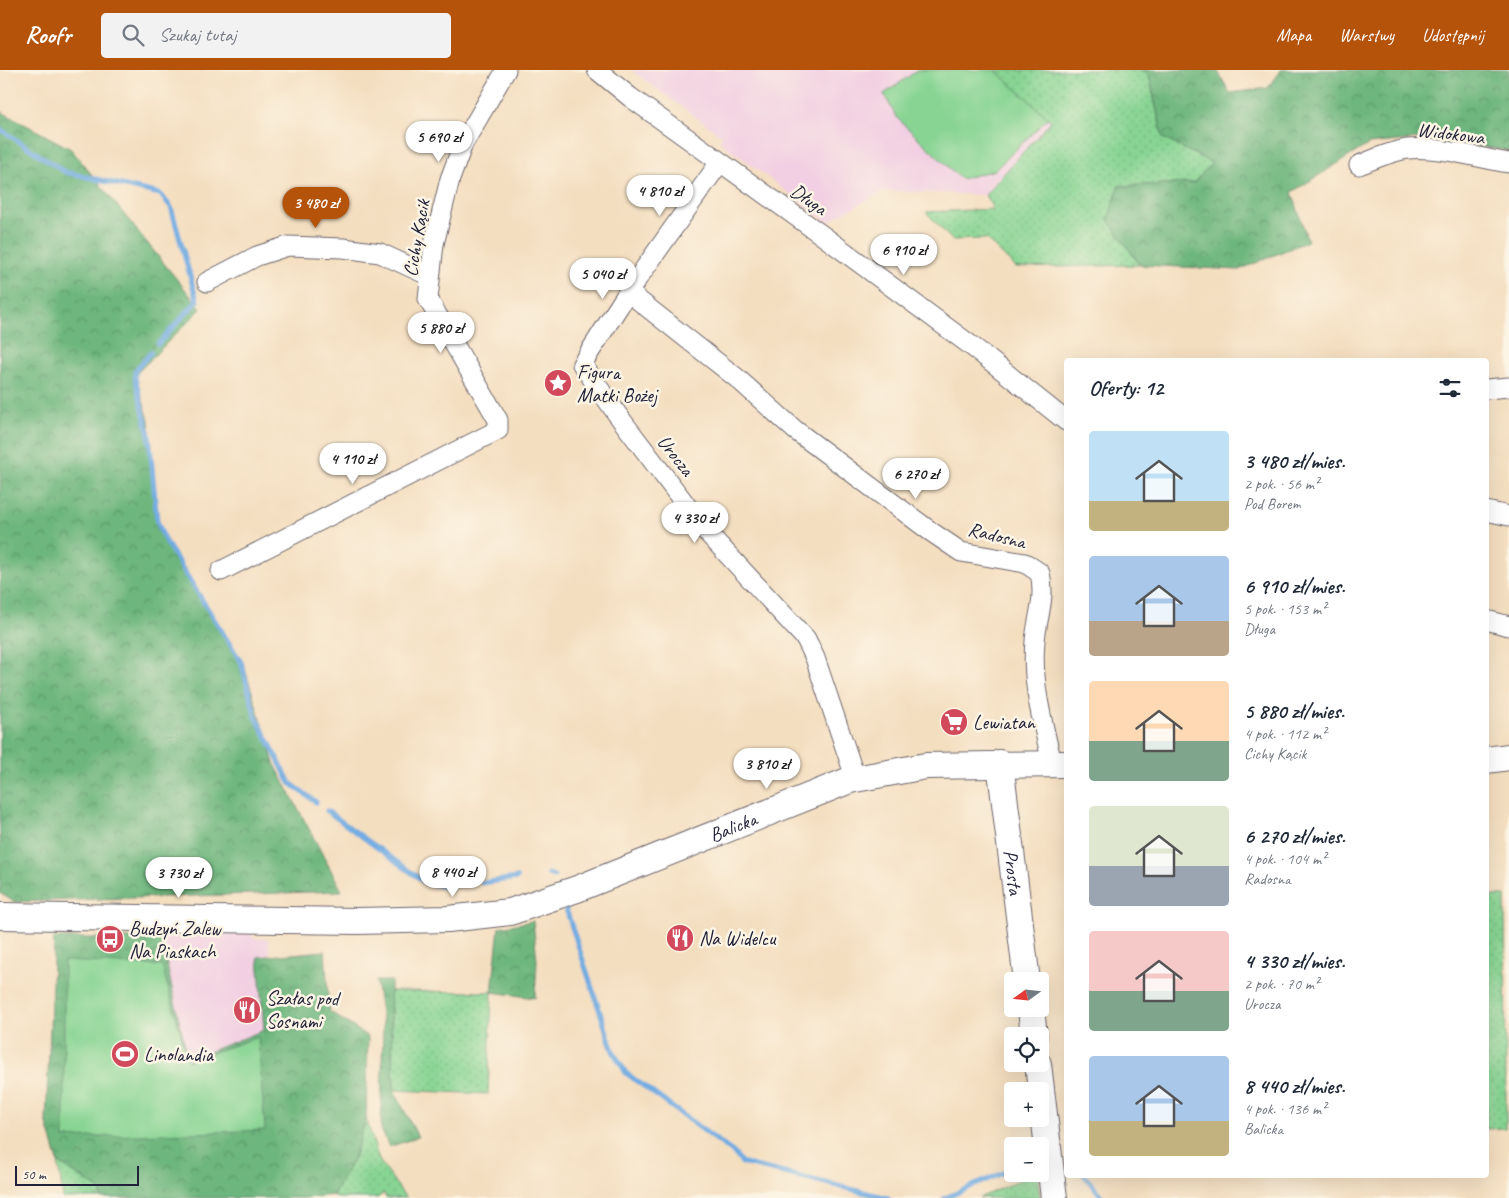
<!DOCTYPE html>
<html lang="pl">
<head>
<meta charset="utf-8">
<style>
  :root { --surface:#fff; --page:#f2f2f3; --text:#1f2937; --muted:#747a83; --accent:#b45309 }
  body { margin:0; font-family:Caveat,sans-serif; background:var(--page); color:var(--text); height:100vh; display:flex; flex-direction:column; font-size:19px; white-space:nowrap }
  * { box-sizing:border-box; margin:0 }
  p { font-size:16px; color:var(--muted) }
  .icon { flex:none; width:28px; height:28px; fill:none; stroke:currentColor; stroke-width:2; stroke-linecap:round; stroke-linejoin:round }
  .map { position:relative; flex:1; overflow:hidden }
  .drawer { position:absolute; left:1064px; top:288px; width:425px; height:820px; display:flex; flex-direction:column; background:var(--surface); border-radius:5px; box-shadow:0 5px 20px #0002 }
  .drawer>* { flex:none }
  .needle { width:32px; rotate:255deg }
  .buttons { position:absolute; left:1004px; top:902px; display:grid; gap:10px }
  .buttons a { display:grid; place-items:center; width:45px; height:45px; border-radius:5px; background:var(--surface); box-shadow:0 5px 20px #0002; font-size:25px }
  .scale { position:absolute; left:15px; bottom:12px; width:124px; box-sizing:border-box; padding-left:5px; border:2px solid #22223b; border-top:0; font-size:14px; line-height:18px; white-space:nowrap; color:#22223b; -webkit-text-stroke:4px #fcf5e5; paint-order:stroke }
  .price { position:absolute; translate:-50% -42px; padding:0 11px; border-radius:18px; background:#fff; color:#222; font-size:16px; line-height:32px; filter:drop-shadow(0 1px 2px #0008) }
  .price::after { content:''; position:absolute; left:50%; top:30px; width:15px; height:11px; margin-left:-8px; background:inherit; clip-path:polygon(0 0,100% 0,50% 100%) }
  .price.current { background:var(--accent); color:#fff }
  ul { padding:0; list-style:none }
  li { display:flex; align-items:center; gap:15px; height:125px; padding:0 25px }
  li span { display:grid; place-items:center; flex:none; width:140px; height:100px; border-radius:5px; color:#555 }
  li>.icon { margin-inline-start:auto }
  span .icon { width:60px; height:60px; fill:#fffc; stroke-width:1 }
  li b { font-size:21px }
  h2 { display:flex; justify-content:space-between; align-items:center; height:60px; padding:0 25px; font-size:21px }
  header { display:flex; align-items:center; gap:30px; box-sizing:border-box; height:70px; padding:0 25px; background:var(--accent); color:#fff }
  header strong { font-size:24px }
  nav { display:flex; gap:28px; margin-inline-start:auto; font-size:18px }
  .search { width:350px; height:45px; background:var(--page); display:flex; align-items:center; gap:12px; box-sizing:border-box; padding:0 18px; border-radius:5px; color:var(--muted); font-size:19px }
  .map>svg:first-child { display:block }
  .built { fill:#f2cfe2 }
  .grass { fill:url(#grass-dots); stroke:#547b67 }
  .forest { fill:url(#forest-crowns); stroke:#486c5c }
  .green { fill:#87d493; stroke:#547b67 }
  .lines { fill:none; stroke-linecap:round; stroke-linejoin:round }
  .stream { stroke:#72ace2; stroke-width:5 }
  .street-casing { stroke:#6c646a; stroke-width:21 }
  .secondary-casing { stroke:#6c646a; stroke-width:28 }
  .street { stroke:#fff; stroke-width:19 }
  .secondary { stroke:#fff; stroke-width:26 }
  .labels { text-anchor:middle; stroke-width:5; stroke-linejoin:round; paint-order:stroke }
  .street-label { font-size:20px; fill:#22223b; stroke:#fcf5e5 }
  .poi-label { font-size:20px; fill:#22223b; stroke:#fcf5e5; text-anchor:start }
</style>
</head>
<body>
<header>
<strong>Roofr</strong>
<div class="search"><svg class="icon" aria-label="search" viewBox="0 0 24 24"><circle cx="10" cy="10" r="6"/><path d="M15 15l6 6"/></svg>Szukaj tutaj</div>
<nav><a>Mapa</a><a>Warstwy</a><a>Udostępnij</a></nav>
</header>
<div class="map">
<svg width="1509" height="1128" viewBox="0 0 1509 1128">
  <defs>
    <pattern id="grass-dots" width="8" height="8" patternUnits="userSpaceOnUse" patternTransform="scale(1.25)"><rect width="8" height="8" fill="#87d493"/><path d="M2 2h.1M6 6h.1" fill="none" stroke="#74b680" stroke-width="1.8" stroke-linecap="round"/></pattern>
    <pattern id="forest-crowns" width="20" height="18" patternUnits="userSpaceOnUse" patternTransform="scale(1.25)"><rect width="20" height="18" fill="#6db67d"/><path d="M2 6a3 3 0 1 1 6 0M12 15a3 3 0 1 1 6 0" fill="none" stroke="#599468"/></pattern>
  </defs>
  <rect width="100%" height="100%" fill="#fcf5e5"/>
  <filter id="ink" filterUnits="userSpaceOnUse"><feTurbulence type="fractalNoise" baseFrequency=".02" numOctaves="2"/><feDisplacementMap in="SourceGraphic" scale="10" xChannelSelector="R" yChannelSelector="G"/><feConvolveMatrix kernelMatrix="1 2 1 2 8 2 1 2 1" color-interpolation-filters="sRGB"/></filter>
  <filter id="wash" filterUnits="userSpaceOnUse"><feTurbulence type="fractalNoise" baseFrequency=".0096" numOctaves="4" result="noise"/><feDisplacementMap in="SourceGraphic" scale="20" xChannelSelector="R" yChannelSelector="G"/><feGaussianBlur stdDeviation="1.12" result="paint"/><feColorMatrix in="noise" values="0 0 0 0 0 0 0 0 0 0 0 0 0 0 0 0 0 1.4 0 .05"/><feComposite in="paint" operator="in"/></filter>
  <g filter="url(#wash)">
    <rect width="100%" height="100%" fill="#f4dec0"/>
    <!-- built -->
    <path class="built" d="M 631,0 L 995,0 L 1051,51 L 985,125 L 884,121 L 827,152 L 719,71 L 722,66 Z
      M 251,860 L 253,868 L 268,869 L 270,885 L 258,887 L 264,960 L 188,990 L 161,868 Z"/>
    <!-- grass -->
    <path class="grass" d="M 995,0 L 1142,0 L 1149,5 L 1163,68 L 1212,93 L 1194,113 L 1119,116 L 1109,150 L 1140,195 L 1016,198 L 986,169 L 952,170 L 926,142 L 993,139 L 985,125 L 1051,51 Z
      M 1486,826 L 1505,826 L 1506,1058 L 1486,1059 Z
      M 390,921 L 492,922 L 488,1024 L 394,1020 Z
      M 366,1048 L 379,1090 L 406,1128 L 386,1128 L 384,1123 L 377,1128 L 338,1128 L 333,1125 L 354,1088 Z
      M 58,1092 L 100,1120 L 102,1128 L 63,1128 Z
      M 1033,1104 L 1037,1104 L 1040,1128 L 979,1128 Z"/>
    <!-- forest -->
    <path class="forest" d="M 1142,0 L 1217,0 L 1230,23 L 1268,18 L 1281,0 L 1509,0 L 1509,81 L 1429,68 L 1369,74 L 1292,122 L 1308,171 L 1239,200 L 1140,195 L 1108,150 L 1119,116 L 1194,113 L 1212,93 L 1163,68 L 1149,5 Z
      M 0,41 L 71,79 L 201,239 L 135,305 L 149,350 L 157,459 L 244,596 L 274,693 L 342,821 L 14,832 L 0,823 Z
      M 533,851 L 537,890 L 535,928 L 492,922 L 499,857 Z
      M 54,868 L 161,868 L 188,990 L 264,960 L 258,887 L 325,881 L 329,941 L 368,967 L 366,1048 L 354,1088 L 333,1125 L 304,1128 L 102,1128 L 100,1120 L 58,1092 L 46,1050 Z
      M 376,911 L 392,911 L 390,921 L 394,1020 L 418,1067 L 389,1077 L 381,1059 L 383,955 Z"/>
    <!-- green -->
    <path class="green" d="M 918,0 L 995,0 L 1048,48 L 995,100 L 961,109 L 897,48 L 884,24 Z
      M 64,891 L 162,896 L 188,991 L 258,967 L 265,1060 L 64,1068 Z"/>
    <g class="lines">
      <!-- stream -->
      <path class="stream" d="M 0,59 L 65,102 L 160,124 L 171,137 L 197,231 L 158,274
        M 151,282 L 135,301 L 135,308 L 149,365 L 157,451 L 164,469 L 241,592 L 255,645 L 290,713 L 316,732
        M 327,741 L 423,811 L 444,817
        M 548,804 L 554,806
        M 455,813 L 468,812
        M 482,813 L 517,808
        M 565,836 L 613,981 L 626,1003 L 734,1083 L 742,1093 L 888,1128
        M 1084,1105 L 1103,1128
        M 945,1128 L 1012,1099"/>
    </g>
  </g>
  <g filter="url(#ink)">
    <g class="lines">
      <defs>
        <path id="street" d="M 597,0 L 630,27 L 826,168 L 977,280 L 1066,351
          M 720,92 L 628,222 L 582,294 L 617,344 L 705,460 L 806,569 L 815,588 L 852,698 L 850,710
          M 1359,95 C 1375,89 1391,81 1408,79 C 1438,76 1479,88 1509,93
          M 207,212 L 257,186 L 288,176 L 343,178 L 380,183 L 430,206
          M 628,222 L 738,309 L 795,360 L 930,461 L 961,482 L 1025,493 L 1040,503 C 1046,529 1037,547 1035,571 C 1031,613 1043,653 1052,693
          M 1486,319 L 1509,317
          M 1486,441 L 1509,446
          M 221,501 L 498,360 L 498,350 L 428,229 L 434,174 L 450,109 L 463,74 L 506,0
          M 1486,550 L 1509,556"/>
        <g id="secondary">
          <path d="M 1486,690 L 1509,687"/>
          <path id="s1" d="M 1000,693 L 1027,911"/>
          <path id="s2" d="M 0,846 L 358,851 L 448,849 L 510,842 L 577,819 L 850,710 L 926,696 L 1066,694"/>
          <path d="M 1031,939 L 1034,966"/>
          <path d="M 1038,994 L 1054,1128"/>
        </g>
      </defs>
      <!-- street casing -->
      <use href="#street" class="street-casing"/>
      <!-- secondary casing -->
      <use href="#secondary" class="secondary-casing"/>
      <!-- street -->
      <use href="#street" class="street"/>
      <!-- secondary -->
      <use href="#secondary" class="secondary"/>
    </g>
  </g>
  <!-- icons -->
  <defs>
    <symbol id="sight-disc" viewBox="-11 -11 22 22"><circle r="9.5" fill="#d1495b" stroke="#fcf5e5"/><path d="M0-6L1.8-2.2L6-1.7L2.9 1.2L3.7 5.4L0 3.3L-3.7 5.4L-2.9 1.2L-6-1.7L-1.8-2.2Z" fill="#fff"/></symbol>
    <symbol id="supermarket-disc" viewBox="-11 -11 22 22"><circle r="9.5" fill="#d1495b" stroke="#fcf5e5"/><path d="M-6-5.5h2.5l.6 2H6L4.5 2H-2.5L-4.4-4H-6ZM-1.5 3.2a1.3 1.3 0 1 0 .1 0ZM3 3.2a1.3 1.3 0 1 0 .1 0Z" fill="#fff"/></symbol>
    <symbol id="restaurant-disc" viewBox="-11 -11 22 22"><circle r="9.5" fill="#d1495b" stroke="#fcf5e5"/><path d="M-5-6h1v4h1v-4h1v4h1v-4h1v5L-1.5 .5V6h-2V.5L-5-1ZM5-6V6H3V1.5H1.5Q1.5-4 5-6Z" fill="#fff"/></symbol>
    <symbol id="bus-disc" viewBox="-11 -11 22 22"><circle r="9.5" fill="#d1495b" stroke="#fcf5e5"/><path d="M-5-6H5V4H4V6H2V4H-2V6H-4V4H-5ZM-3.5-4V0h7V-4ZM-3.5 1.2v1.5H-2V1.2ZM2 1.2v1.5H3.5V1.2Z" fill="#fff"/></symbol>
    <symbol id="stadium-disc" viewBox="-11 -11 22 22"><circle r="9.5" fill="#d1495b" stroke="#fcf5e5"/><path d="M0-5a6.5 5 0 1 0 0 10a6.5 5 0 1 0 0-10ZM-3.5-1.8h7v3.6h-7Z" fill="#fff"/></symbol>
  </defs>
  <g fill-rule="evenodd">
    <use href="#sight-disc" x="542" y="297" width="32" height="32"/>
    <use href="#supermarket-disc" x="938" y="636" width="32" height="32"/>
    <use href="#restaurant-disc" x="664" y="852" width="32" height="32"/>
    <use href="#bus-disc" x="94" y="853" width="32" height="32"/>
    <use href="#restaurant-disc" x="231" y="924" width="32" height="32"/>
    <use href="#stadium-disc" x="109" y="968" width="32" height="32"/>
  </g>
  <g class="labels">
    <!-- street labels -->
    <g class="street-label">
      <text transform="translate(1451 63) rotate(7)" y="7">Widokowa</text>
      <text transform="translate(809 129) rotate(35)" y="7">Długa</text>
      <text transform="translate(416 168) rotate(-80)" y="7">Cichy Kącik</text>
      <text transform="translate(676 385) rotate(52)" y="7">Urocza</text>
      <text transform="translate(997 465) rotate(14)" y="7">Radosna</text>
      <text dy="7" stroke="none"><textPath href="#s2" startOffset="749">Balicka</textPath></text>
      <text dy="7" stroke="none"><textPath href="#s1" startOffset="110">Prosta</textPath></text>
    </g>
    <!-- poi labels -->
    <g class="poi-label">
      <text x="577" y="309">Figura<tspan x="577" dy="23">Matki Bożej</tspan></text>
      <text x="973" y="659">Lewiatan</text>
      <text x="129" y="865">Budzyń Zalew<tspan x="129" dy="23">Na Piaskach</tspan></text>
      <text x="699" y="875">Na Widelcu</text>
      <text x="266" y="935">Szałas pod<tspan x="266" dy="23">Sosnami</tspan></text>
      <text x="144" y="991">Linolandia</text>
    </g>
  </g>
</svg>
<div class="buttons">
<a><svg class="needle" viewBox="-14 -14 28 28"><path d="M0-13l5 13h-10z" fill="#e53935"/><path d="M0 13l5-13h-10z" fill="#747a83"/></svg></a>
<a><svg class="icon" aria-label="locate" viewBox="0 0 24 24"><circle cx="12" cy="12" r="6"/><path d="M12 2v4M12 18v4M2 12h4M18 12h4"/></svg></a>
<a>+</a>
<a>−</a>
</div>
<div class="scale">50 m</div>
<b class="price" style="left:439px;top:93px">5 690 zł</b>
<b class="price" style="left:660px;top:147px">4 810 zł</b>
<b class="price current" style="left:316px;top:159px">3 480 zł</b>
<b class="price" style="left:904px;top:206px">6 910 zł</b>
<b class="price" style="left:603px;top:230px">5 040 zł</b>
<b class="price" style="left:441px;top:284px">5 880 zł</b>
<b class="price" style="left:353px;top:415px">4 110 zł</b>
<b class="price" style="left:916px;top:430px">6 270 zł</b>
<b class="price" style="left:695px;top:474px">4 330 zł</b>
<b class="price" style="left:767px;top:720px">3 810 zł</b>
<b class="price" style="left:453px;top:828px">8 440 zł</b>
<b class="price" style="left:179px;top:829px">3 730 zł</b>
<section class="drawer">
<h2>Oferty: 12<svg class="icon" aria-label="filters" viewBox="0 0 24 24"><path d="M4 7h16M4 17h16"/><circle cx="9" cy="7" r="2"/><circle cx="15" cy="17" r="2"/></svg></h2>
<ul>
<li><span style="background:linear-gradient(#bfe0f5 70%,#c2b280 0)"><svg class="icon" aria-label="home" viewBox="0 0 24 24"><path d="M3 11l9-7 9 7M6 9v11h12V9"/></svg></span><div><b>3 480 zł/mies.</b><p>2 pok. · 56 m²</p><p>Pod Borem</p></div></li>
<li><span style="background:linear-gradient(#a9c7e8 65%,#b9a48a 0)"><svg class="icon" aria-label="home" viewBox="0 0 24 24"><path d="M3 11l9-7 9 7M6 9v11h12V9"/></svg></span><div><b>6 910 zł/mies.</b><p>5 pok. · 153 m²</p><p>Długa</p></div></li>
<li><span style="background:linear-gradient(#ffd9b3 60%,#7fa58c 0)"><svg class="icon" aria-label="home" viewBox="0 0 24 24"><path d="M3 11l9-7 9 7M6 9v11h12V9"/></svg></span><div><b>5 880 zł/mies.</b><p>4 pok. · 112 m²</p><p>Cichy Kącik</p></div></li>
<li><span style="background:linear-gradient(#dfe7d0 60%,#9aa5b1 0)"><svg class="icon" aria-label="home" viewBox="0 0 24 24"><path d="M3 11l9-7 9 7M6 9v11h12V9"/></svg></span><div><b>6 270 zł/mies.</b><p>4 pok. · 104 m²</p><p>Radosna</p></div></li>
<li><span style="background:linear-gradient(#f6c9c9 60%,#7fa58c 0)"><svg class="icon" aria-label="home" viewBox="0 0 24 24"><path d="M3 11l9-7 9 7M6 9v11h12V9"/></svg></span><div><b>4 330 zł/mies.</b><p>2 pok. · 70 m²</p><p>Urocza</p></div></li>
<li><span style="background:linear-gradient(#a9c7e8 65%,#c2b280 0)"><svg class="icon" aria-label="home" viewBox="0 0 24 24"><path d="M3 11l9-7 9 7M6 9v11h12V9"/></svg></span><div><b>8 440 zł/mies.</b><p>4 pok. · 136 m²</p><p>Balicka</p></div></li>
</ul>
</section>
</div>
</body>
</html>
